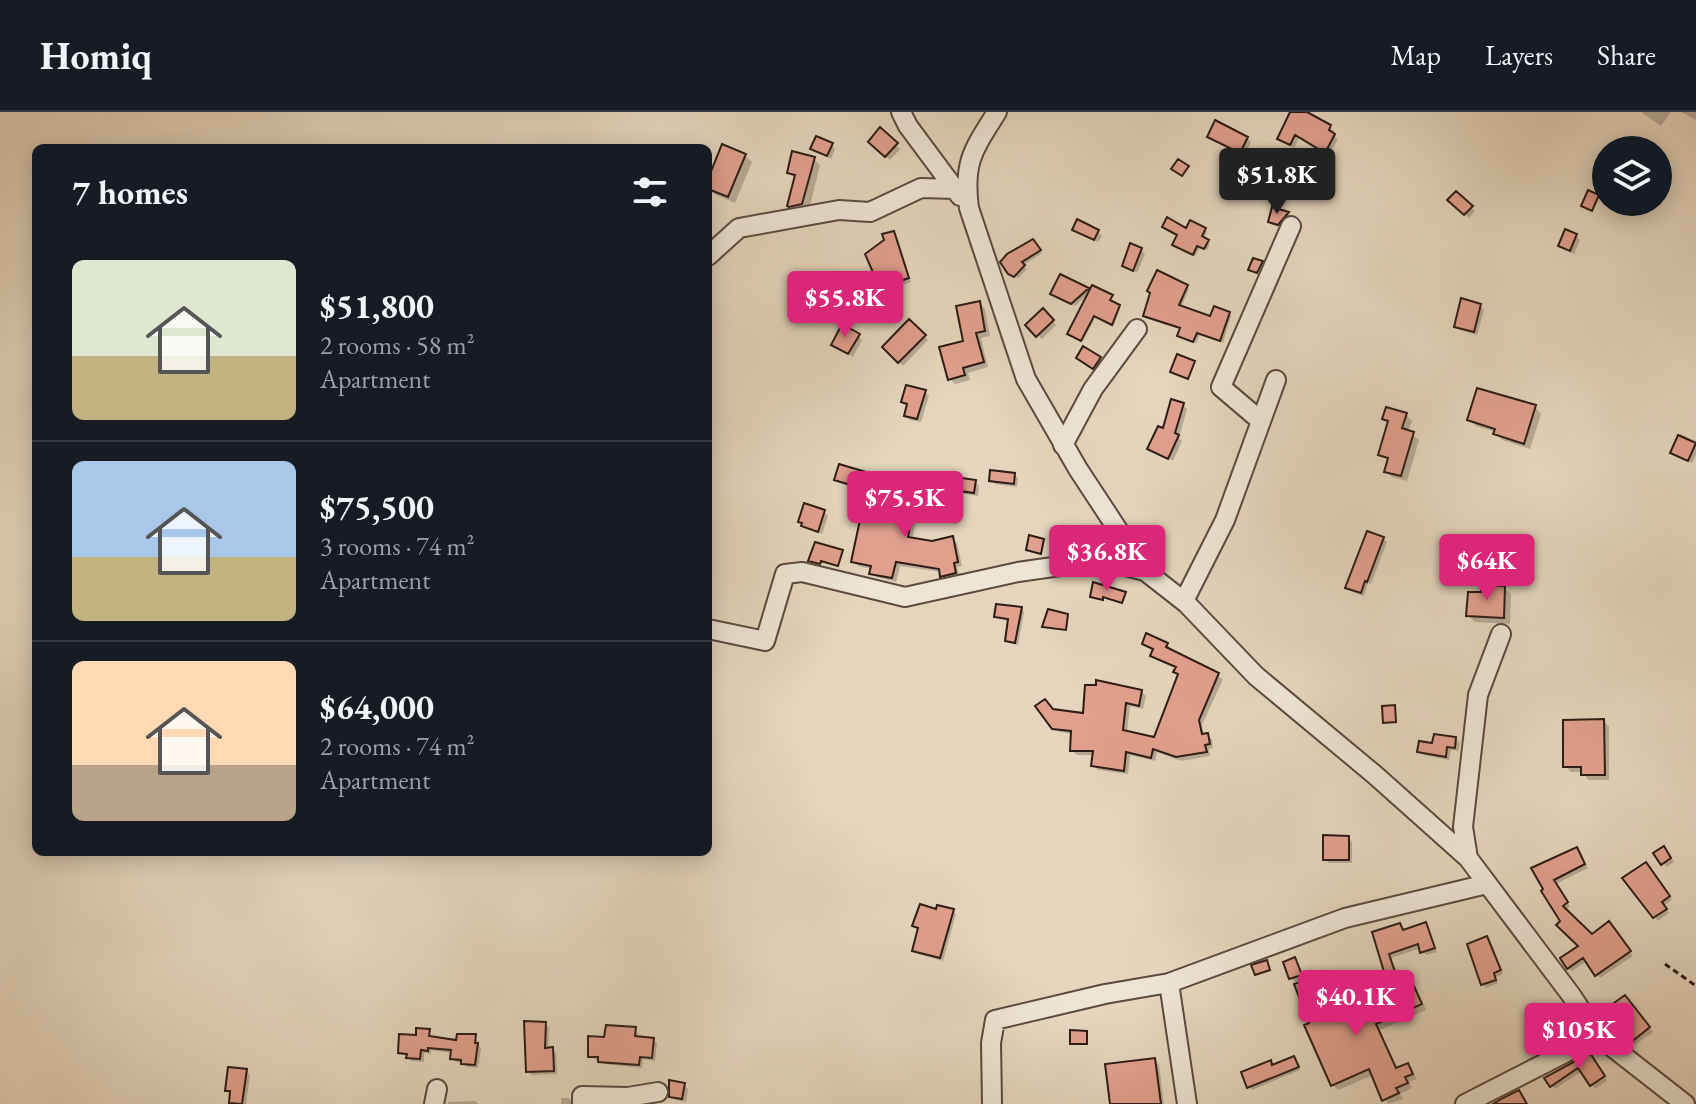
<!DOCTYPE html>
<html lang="en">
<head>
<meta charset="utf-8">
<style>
  :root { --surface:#171b24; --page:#242831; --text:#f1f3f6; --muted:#9ea1a6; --line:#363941; --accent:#db2777 }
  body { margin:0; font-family:"EB Garamond",serif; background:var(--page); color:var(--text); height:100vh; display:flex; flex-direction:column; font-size:30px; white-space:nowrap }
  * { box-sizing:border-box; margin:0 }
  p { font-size:26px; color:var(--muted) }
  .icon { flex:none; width:44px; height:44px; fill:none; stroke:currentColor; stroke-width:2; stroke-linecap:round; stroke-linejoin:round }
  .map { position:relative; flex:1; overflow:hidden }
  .drawer { position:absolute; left:32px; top:32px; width:680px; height:712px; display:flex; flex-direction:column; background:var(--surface); border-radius:12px; box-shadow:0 4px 20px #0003 }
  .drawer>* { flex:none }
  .tools { position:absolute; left:1592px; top:24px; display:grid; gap:16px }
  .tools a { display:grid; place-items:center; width:80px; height:80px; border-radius:50%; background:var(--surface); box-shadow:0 4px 20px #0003; font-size:40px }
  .price { position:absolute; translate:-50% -68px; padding:0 18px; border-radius:8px; background:var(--accent); color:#fff; font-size:26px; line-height:52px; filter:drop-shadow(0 2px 4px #0008) }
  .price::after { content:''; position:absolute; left:50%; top:48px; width:24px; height:18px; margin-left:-12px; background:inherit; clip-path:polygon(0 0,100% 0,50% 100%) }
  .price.current { background:#222; color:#fff }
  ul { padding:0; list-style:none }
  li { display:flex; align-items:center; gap:24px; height:200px; padding:0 40px }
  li+li { border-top:2px solid var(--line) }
  li span { display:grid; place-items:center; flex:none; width:224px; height:160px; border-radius:12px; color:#555 }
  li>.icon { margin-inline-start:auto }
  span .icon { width:96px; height:96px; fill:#fffc; stroke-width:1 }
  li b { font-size:34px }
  h2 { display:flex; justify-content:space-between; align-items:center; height:96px; padding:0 40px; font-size:34px }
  header { display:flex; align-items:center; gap:48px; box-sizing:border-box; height:112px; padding:0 40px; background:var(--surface); border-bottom:2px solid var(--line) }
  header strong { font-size:38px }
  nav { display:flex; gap:44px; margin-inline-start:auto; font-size:28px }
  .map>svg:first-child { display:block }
  .shadow { fill:#0003 }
  .building { fill:#e1a08d; stroke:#2d1c14; stroke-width:2 }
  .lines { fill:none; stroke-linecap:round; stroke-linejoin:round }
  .minor-casing { stroke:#5b4a3e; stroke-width:22 }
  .path { stroke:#2d1c14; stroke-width:3; stroke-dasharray:6 4; stroke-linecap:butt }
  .minor { stroke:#ede4d3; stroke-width:18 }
</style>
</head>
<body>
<header>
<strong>Homiq</strong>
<nav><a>Map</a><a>Layers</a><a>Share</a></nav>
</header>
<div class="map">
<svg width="1696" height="992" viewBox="0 0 1696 992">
  <rect width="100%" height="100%" fill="#e4d5bc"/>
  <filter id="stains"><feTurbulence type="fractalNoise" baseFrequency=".0025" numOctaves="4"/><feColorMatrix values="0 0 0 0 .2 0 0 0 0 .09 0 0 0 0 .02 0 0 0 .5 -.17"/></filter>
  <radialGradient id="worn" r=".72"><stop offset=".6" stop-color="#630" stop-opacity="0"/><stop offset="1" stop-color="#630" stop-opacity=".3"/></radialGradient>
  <!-- shadow -->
  <path class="shadow" d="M 1292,0 L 1311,0 L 1310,4 L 1334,19 L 1332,22 L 1338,27 L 1329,43 L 1299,26 L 1294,36 L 1279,26 Z
    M 1641,0 L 1671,0 L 1661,14 Z
    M 1681,0 L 1696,0 L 1696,8 Z
    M 880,18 L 900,37 L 890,48 L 870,30 Z
    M 1209,24 L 1247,26 L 1251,30 L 1244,44 Z
    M 832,33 L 835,37 L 831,47 L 813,37 Z
    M 745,44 L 752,50 L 735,91 L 714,82 L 708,73 Z
    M 814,47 L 820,53 L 809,98 L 795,100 L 789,94 L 796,67 L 789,61 Z
    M 1456,82 L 1475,99 L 1469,106 L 1450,88 Z
    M 1288,102 L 1291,105 L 1283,116 L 1270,110 Z
    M 1075,117 L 1098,120 L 1102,124 L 1098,130 Z
    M 1205,117 L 1207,120 L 1203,128 L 1210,132 L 1207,138 L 1200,135 L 1195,144 L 1177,135 L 1187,119 Z
    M 894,121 L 897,124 L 911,170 L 902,173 L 904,178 L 893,182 L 887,173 L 883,175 L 879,171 Z
    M 1576,124 L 1580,128 L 1574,142 L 1560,133 Z
    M 1036,132 L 1042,141 L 1023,153 L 1027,157 L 1018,166 L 1007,158 Z
    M 1141,138 L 1145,142 L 1137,161 L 1124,153 Z
    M 1061,164 L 1087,178 L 1090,180 L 1075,194 L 1055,184 Z
    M 1186,174 L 1189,177 L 1181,196 L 1212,207 L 1229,201 L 1231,204 L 1223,231 L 1200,222 L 1196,231 L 1182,226 L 1179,223 L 1181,217 L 1145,203 Z
    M 1093,175 L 1112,185 L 1111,190 L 1120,196 L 1114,213 L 1096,204 L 1083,229 L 1071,222 Z
    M 979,192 L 985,197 L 990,224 L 981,226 L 988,255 L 968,261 L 970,268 L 955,272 L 950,267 Z
    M 1480,194 L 1484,198 L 1477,223 L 1460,218 L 1456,214 Z
    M 1043,199 L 1056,213 L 1042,227 L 1028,213 Z
    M 909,209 L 928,228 L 903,254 L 884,235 Z
    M 858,224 L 862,228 L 853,245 L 838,236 Z
    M 1083,237 L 1104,251 L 1098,259 L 1078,246 Z
    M 925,280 L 929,284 L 921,310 L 910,308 L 906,304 L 908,294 L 903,290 Z
    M 1183,293 L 1187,297 L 1179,326 L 1182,329 L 1173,349 L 1150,336 Z
    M 1535,295 L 1541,302 L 1530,337 L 1502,328 L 1496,320 L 1476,314 L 1469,308 Z
    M 1406,303 L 1412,309 L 1408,320 L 1419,328 L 1407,369 L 1392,365 L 1386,359 L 1389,349 L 1380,342 L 1390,312 L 1384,306 Z
    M 1680,322 L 1696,329 L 1696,343 L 1692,351 L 1672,340 Z
    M 865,362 L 869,366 L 865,379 L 840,371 L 836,368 Z
    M 1014,362 L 1018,366 L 1017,375 L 995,372 L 991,368 Z
    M 975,370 L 979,374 L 978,384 L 959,381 L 955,377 Z
    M 948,382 L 952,387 L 951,400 L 957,405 L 956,412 L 916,407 L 912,428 L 932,431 L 953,427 L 957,431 L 962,454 L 957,455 L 960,466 L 947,468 L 941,460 L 900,454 L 896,470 L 876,465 L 871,461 L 872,457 L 858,454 L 853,449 L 888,410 L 928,396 Z
    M 824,400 L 828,404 L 822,422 L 804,414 Z
    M 1383,426 L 1387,430 L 1371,472 L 1368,471 L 1364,484 L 1351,479 L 1348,476 Z
    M 1504,476 L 1511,482 L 1510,512 L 1475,510 L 1468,503 L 1483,483 Z
    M 1021,497 L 1024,500 L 1018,533 L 1010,531 L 1007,528 L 1010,509 L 999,507 L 996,504 Z
    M 1144,532 L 1167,532 L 1171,537 L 1170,539 L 1223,567 L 1202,613 L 1204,624 L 1212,627 L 1213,636 L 1209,637 L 1210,644 L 1181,649 L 1157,640 L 1155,649 L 1130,643 L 1128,662 L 1098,658 L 1094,654 L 1095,643 L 1077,643 L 1072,638 L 1073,622 L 1059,620 L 1054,615 L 1054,599 L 1085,603 L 1141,579 L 1146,584 L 1143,597 L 1130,594 L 1127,621 L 1155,628 L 1179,563 L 1177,557 L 1157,548 L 1153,543 L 1155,538 Z
    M 1604,609 L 1609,615 L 1609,668 L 1588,668 L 1583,660 L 1571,660 L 1565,654 Z
    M 1456,627 L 1460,631 L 1458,639 L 1451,638 L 1449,648 L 1423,643 L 1419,639 Z
    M 1348,726 L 1352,730 L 1352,751 L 1329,751 L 1325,747 Z
    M 1576,737 L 1588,756 L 1556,772 L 1570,795 L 1564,798 L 1591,825 L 1612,816 L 1633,844 L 1600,866 L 1587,849 L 1572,859 L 1568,856 L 1581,835 L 1543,779 Z
    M 1667,740 L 1674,750 L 1667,755 L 1663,751 Z
    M 1650,756 L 1672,788 L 1663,794 L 1669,801 L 1658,809 L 1625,767 Z
    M 937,799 L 953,799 L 956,802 L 943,849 L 918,842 L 914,838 L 920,818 L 914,814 Z
    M 1425,812 L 1437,840 L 1426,843 L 1421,836 L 1391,846 L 1398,863 L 1390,866 L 1387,862 L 1375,822 L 1400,813 L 1404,819 Z
    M 1487,826 L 1503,862 L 1496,865 L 1498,871 L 1486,876 L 1483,872 Z
    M 1295,847 L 1304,867 L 1295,870 L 1291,866 Z
    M 1311,868 L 1316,874 L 1327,904 L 1362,889 L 1369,897 L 1414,877 L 1419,882 L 1426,898 L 1380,918 L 1398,958 L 1408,953 L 1417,967 L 1409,970 L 1412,976 L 1400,982 L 1403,987 L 1388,992 L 1373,963 L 1338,978 L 1333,973 L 1311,912 Z
    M 1629,889 L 1653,920 L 1635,933 L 1619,913 L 1614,917 L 1610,913 Z
    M 545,912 L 549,916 L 548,938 L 556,941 L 557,962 L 532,963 L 528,959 Z
    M 635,917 L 638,921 L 638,926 L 653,928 L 657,931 L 655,949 L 643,947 L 642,956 L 604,952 L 590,944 L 606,927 Z
    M 429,919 L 432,926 L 458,930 L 475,924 L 481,937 L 478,956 L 467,955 L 463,951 L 456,950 L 452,947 L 453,941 L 431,938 L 431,942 L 424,941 L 424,950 L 412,949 L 400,940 Z
    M 1293,946 L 1300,958 L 1252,978 L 1249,975 L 1270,951 L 1274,954 Z
    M 1154,948 L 1159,953 L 1164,992 L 1113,992 Z
    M 1594,948 L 1607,969 L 1595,977 L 1582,959 L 1555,977 L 1547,966 Z
    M 246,959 L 250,963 L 246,992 L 232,992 L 232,983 L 227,978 Z
    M 684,973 L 688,977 L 686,990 L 675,988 L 671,984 Z
    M 561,986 L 569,986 L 573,992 L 561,992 Z
    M 475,989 L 479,992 L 448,992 L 448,990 Z"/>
  <!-- building -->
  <path class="building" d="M 1290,0 L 1307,0 L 1331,13 L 1329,18 L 1335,22 L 1325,41 L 1295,23 L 1290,33 L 1277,27 Z
    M 1215,8 L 1248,25 L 1240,41 L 1207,25 Z
    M 880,15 L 898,31 L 885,45 L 868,30 Z
    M 816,24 L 833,31 L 827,44 L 810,37 Z
    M 722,32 L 746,42 L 728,85 L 708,77 L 708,67 Z
    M 792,39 L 815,45 L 802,92 L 789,95 L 787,94 L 795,63 L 787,61 Z
    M 1178,47 L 1189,54 L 1182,64 L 1171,57 Z
    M 1588,78 L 1599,83 L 1592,99 L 1581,94 Z
    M 1456,79 L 1473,94 L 1464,103 L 1447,88 Z
    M 1272,95 L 1289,100 L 1278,113 L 1268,110 Z
    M 1167,105 L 1186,116 L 1190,108 L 1206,116 L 1202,124 L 1209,128 L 1204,137 L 1197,134 L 1193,143 L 1172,133 L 1177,123 L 1162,115 Z
    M 1077,107 L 1099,118 L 1094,128 L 1072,118 Z
    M 1565,117 L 1577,122 L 1570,139 L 1558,134 Z
    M 894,119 L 909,166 L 900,169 L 902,174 L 887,179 L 884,170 L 878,172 L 865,142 L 884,128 L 882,122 Z
    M 1033,127 L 1041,138 L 1022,150 L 1025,153 L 1014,165 L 1008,162 L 1000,150 L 1007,142 Z
    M 1130,131 L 1142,136 L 1133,159 L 1122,154 Z
    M 1253,146 L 1263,149 L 1257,161 L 1248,158 Z
    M 1157,158 L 1188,173 L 1179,193 L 1210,204 L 1214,194 L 1230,200 L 1220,229 L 1197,221 L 1193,230 L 1177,224 L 1180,216 L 1143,204 L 1150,181 L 1147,179 Z
    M 1060,162 L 1089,176 L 1071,192 L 1050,182 Z
    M 1092,173 L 1113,183 L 1110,188 L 1120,193 L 1112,213 L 1094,204 L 1081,229 L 1067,222 Z
    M 1461,186 L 1481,192 L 1474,220 L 1454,215 Z
    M 980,189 L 985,219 L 976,221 L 984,250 L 963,256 L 965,263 L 948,268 L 939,235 L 963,229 L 956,194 Z
    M 1043,196 L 1054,208 L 1036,225 L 1025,213 Z
    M 909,207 L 926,223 L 898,251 L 882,235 Z
    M 842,212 L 860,222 L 848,242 L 831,233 Z
    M 1083,234 L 1101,245 L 1093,257 L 1076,246 Z
    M 1177,242 L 1195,249 L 1188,267 L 1170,260 Z
    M 906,273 L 926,278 L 917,307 L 904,304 L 907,292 L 901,290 Z
    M 1477,276 L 1536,293 L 1524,332 L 1493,322 L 1495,317 L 1467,308 Z
    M 1171,287 L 1184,291 L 1175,321 L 1179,323 L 1168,347 L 1147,337 L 1158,314 L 1163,316 Z
    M 1386,295 L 1407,301 L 1402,316 L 1414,320 L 1401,364 L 1384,360 L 1388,346 L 1378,343 L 1388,309 L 1382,307 Z
    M 1678,323 L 1696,331 L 1688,349 L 1670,341 Z
    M 839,352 L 866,360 L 861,376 L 834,368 Z
    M 990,358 L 1015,361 L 1014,372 L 989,369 Z
    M 955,365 L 976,368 L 974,381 L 953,378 Z
    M 928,378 L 949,380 L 946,398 L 953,399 L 952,408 L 912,403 L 908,425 L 932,429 L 953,424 L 958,450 L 954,451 L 956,461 L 940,465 L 939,457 L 896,450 L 892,466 L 869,462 L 871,454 L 851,450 L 861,403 L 886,407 L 890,388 L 926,394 Z
    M 804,391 L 825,398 L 818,420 L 801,414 L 802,411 L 798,410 Z
    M 1367,419 L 1384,425 L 1367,470 L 1365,469 L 1361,481 L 1345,476 Z
    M 1029,423 L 1044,427 L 1041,442 L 1026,438 Z
    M 815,430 L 843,438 L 838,454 L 821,449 L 820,452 L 808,449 Z
    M 1093,470 L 1126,480 L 1122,491 L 1103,485 L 1103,488 L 1090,485 Z
    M 1481,473 L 1505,474 L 1504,506 L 1466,504 L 1468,480 L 1481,480 Z
    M 996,492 L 1022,495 L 1015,531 L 1005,529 L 1008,507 L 994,505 Z
    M 1048,497 L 1068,502 L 1066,518 L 1042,515 Z
    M 1146,521 L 1168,531 L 1166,535 L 1219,561 L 1199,608 L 1202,622 L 1208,621 L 1210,632 L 1205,633 L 1207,640 L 1176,645 L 1153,637 L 1151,646 L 1126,640 L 1124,659 L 1091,654 L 1093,639 L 1070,639 L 1071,619 L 1052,617 L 1035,594 L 1045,587 L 1053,597 L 1083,601 L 1085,573 L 1096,573 L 1096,568 L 1142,578 L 1139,594 L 1126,591 L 1123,618 L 1154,625 L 1178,562 L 1173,560 L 1176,555 L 1150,544 L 1153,537 L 1142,532 Z
    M 1395,593 L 1396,610 L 1383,611 L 1382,594 Z
    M 1604,607 L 1605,663 L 1581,663 L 1581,655 L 1563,655 L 1563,608 Z
    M 1434,622 L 1456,625 L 1455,636 L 1447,635 L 1446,645 L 1417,640 L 1419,629 L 1432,631 Z
    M 1323,723 L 1349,724 L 1349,748 L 1323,748 Z
    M 1664,734 L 1671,746 L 1661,753 L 1653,741 Z
    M 1577,735 L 1585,752 L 1554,768 L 1568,790 L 1563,794 L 1592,822 L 1609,809 L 1631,839 L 1595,864 L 1583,846 L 1567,857 L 1560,846 L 1578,834 L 1556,813 L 1560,809 L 1541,779 L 1543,777 L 1531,756 Z
    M 1646,750 L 1670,784 L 1662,790 L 1667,797 L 1653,806 L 1622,766 Z
    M 920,792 L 936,797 L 937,793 L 954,797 L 940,846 L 912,839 L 918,816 L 912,814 Z
    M 1426,810 L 1435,836 L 1420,841 L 1418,832 L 1389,842 L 1395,860 L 1385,863 L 1372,820 L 1400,811 L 1403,818 Z
    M 1487,824 L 1501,858 L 1494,861 L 1496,868 L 1481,873 L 1467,832 Z
    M 1295,845 L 1302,863 L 1289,867 L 1283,850 Z
    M 1267,848 L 1270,858 L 1255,863 L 1251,853 Z
    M 1311,866 L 1325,903 L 1363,886 L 1367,896 L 1414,874 L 1422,892 L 1376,912 L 1396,956 L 1408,951 L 1413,962 L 1405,965 L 1408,971 L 1396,976 L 1399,981 L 1382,989 L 1369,957 L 1331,974 L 1304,913 L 1309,911 L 1294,872 Z
    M 1625,883 L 1650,915 L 1630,931 L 1614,910 L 1608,914 L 1600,901 Z
    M 524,909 L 546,910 L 545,936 L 553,935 L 554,959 L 526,960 Z
    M 606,913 L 636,915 L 635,924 L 654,926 L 652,946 L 640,945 L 639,953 L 598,950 L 598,945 L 588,945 L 588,924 L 604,925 Z
    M 416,916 L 430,917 L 429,924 L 456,928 L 457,922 L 476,922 L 475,931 L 478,931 L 475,953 L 461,952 L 461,948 L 450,947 L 451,938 L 428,936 L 428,939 L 421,938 L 420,947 L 406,946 L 407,942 L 398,941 L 399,922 L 416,923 Z
    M 1070,918 L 1087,919 L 1087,932 L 1070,932 Z
    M 1590,941 L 1605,964 L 1590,974 L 1578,956 L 1550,975 L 1544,966 Z
    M 1294,944 L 1299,955 L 1247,976 L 1241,960 L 1271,948 L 1272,953 Z
    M 1155,946 L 1161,992 L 1110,992 L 1105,952 Z
    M 228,955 L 247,957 L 242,992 L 229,991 L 230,979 L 225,979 Z
    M 669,968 L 685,971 L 682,987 L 669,985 Z
    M 1519,978 L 1527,992 L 1493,992 L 1501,987 Z"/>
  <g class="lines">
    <defs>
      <path id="minor" d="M 901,0 L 908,14 L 960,84
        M 997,0 C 973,38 963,50 969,96 L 1026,267 L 1078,357 L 1145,459 L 1186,491 L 1256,564 L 1375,663 L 1468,746 L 1571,883 L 1598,924 L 1685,992
        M 708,144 L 739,116 L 839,98 L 870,100 L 921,76 L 955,77
        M 1261,309 L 1221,275 L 1291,114
        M 1063,333 L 1093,277 L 1137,217
        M 1184,489 L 1225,408 L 1276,268
        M 708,517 L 765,529 L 785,462 L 802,460 L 905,485 L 1018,460 L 1102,448 L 1145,459
        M 1468,746 L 1463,715 L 1478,583 L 1501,522
        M 1169,871 L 1187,992
        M 434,992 L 437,977
        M 582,992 L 582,984 L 628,985 L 658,980
        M 992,992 L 991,931 L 995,908 L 1105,882 L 1169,871 L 1345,806 L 1487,772
        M 1465,992 L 1598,924"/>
    </defs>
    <!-- minor casing -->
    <use href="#minor" class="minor-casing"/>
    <!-- path -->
    <path class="path" d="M 1665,852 L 1696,874"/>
    <!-- minor -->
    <use href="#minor" class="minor"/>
  </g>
  <rect width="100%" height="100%" filter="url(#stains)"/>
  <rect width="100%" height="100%" fill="url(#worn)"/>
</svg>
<div class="tools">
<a><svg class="icon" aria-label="layers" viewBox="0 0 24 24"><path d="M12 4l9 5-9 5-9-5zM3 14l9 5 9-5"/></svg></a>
</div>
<b class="price current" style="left:1277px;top:104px">$51.8K</b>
<b class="price" style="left:845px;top:227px">$55.8K</b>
<b class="price" style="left:905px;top:427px">$75.5K</b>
<b class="price" style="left:1107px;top:481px">$36.8K</b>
<b class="price" style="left:1487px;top:490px">$64K</b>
<b class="price" style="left:1356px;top:926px">$40.1K</b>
<b class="price" style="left:1579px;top:959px">$105K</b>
<section class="drawer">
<h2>7 homes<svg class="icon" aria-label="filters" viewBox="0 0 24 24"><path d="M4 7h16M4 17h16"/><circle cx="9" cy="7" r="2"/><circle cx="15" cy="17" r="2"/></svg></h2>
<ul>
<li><span style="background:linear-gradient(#dfe7d0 60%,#c2b280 0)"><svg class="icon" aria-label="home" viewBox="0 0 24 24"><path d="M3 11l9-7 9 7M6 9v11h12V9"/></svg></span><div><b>$51,800</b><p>2 rooms · 58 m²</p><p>Apartment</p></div></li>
<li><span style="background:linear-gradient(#a9c7e8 60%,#c2b280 0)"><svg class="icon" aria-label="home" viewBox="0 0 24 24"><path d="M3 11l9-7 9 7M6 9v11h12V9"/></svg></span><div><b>$75,500</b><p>3 rooms · 74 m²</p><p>Apartment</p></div></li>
<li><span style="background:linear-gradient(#ffd9b3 65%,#b9a48a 0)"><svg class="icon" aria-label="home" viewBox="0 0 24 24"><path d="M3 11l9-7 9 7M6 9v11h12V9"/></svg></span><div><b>$64,000</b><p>2 rooms · 74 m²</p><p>Apartment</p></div></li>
</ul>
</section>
</div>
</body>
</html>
